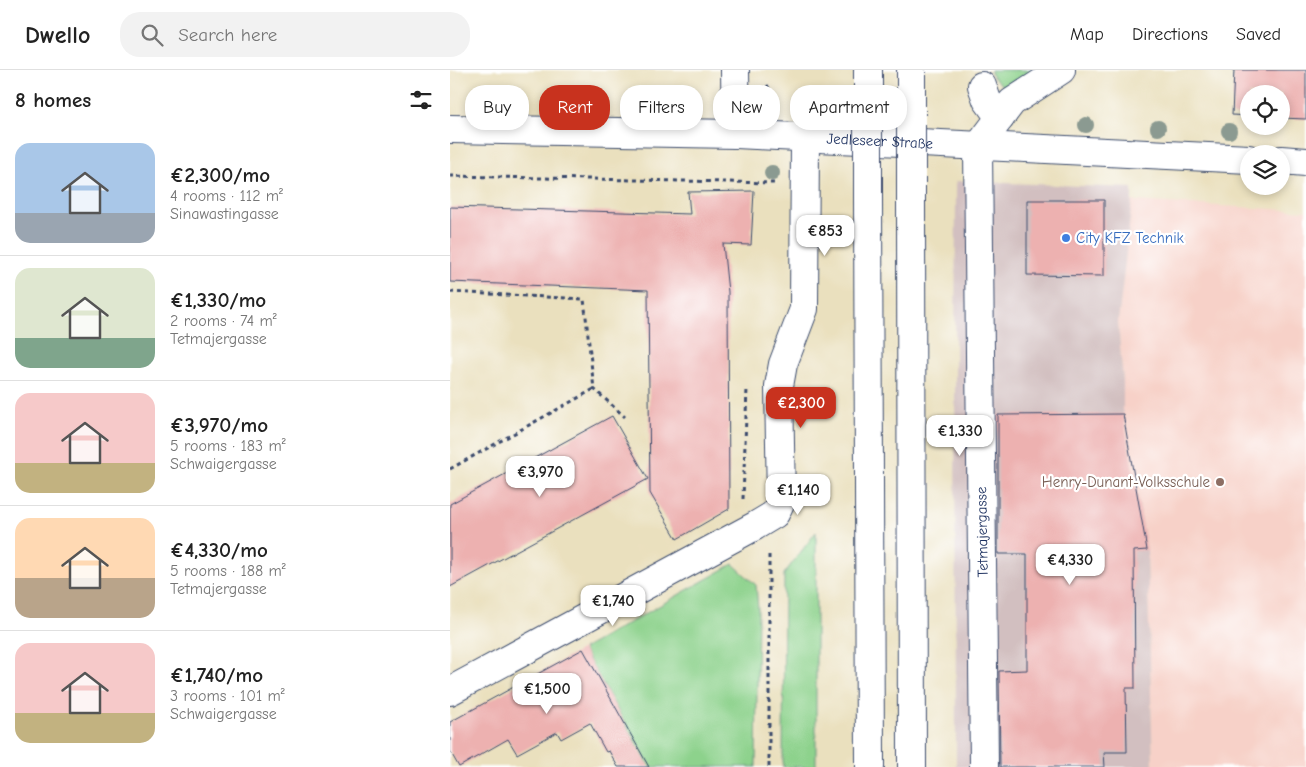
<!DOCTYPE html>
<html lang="en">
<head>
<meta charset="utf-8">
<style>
  :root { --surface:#fff; --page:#f2f2f2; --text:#222; --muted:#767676; --line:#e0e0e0; --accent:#c8321e }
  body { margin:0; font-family:"Comic Neue",sans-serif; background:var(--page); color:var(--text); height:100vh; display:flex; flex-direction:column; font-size:19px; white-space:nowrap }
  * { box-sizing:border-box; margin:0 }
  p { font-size:16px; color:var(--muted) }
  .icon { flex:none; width:28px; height:28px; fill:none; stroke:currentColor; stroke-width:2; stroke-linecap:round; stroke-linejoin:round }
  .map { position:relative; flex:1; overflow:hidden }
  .sheet { display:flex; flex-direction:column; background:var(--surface); width:450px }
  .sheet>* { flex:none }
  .banner { position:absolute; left:15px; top:15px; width:475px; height:45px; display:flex; gap:10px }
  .buttons { position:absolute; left:790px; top:15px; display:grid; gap:10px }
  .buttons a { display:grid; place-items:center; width:50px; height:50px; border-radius:50%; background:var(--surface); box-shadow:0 2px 8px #0003; font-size:25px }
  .price { position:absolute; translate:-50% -42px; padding:0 11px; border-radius:10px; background:#fff; color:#222; font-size:16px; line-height:32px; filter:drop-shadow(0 1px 2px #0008) }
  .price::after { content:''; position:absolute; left:50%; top:30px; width:15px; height:11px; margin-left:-8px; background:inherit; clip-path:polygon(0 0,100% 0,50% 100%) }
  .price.current { background:var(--accent); color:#fff }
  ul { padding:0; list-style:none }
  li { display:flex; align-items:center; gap:15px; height:125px; padding:0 15px }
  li+li { border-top:1px solid var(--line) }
  li span { display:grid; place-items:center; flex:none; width:140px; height:100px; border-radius:15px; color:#555 }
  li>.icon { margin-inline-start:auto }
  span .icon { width:60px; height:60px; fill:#fffc; stroke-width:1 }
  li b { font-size:21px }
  h2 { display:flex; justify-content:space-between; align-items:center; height:60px; padding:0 15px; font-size:21px }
  .tag { padding:0 18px; border-radius:20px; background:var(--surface); box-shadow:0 2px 8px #0003; font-size:18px; line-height:45px }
  .tag.current { background:var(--accent); color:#fff }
  header { display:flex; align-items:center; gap:30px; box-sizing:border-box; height:70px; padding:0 25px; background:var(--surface); border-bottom:1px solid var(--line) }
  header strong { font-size:24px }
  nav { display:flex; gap:28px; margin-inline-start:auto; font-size:18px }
  .search { width:350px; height:45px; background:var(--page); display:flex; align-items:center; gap:12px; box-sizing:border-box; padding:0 18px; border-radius:20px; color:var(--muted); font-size:19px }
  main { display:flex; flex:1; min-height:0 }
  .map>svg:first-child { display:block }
  .built { fill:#f7d1c8 }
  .industrial { fill:#d2bfc0 }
  .green { fill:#8dd28c; stroke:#548075 }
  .building { fill:#edb1b0 }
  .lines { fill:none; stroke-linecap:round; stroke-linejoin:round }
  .minor-casing { stroke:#3a4a6c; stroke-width:30 }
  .highway-casing { stroke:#3a4a6c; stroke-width:30 }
  .path { stroke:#3a4a6c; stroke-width:3; stroke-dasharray:4 4; stroke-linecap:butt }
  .minor { stroke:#fff; stroke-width:28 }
  .highway { stroke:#fff; stroke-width:28 }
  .highway-bridge-casing { stroke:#3a4a6c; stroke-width:30; stroke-linecap:butt }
  .highway-bridge { stroke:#fff; stroke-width:28 }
  .tree { fill:#8b9a91 }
  .shop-dot { fill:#3f7fe0; stroke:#fff; stroke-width:2 }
  .education-dot { fill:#8d6e63; stroke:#fff; stroke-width:2 }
  .labels { text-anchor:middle; stroke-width:4.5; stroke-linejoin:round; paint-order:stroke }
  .street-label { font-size:15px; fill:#1b2f5e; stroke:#fff }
  .shop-label { font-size:15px; fill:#366cbe; stroke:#fff; text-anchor:start }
  .education-label { font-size:15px; fill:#785e54; stroke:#fff; text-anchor:end }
</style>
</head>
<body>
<header>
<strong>Dwello</strong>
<div class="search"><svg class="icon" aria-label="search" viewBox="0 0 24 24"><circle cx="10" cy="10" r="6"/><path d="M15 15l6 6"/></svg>Search here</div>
<nav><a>Map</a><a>Directions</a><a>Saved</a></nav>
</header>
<main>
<section class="sheet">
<h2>8 homes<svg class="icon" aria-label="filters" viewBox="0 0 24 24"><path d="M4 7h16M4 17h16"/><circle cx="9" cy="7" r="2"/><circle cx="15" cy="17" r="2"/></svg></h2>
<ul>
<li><span style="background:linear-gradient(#a9c7e8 70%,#9aa5b1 0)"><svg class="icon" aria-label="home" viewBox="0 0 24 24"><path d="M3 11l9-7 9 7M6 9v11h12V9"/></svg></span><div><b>€2,300/mo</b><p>4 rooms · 112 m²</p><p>Sinawastingasse</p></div></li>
<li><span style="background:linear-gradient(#dfe7d0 70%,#7fa58c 0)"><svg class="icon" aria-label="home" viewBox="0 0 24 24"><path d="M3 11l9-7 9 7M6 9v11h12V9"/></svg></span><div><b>€1,330/mo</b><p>2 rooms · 74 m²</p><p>Tetmajergasse</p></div></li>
<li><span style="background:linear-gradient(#f6c9c9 70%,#c2b280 0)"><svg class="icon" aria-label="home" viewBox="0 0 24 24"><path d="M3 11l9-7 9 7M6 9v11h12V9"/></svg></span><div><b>€3,970/mo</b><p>5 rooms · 183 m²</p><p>Schwaigergasse</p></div></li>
<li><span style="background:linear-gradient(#ffd9b3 60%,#b9a48a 0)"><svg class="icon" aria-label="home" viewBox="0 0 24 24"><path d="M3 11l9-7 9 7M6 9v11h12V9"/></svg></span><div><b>€4,330/mo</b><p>5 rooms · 188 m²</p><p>Tetmajergasse</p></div></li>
<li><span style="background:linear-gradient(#f6c9c9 70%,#c2b280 0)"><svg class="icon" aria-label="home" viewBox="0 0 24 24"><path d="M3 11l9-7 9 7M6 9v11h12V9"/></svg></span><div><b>€1,740/mo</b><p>3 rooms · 101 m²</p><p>Schwaigergasse</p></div></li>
</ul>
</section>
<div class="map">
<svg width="856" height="697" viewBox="0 0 856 697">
  <rect width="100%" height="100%" fill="#fff"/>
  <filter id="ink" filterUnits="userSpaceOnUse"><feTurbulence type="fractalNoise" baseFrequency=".02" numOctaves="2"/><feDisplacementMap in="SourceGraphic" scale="10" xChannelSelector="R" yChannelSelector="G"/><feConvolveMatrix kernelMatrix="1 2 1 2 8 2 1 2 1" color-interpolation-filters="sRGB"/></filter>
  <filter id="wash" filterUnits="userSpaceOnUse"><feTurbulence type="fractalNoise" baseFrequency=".0096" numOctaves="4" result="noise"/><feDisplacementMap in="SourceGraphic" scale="20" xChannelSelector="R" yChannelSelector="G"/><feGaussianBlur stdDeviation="1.12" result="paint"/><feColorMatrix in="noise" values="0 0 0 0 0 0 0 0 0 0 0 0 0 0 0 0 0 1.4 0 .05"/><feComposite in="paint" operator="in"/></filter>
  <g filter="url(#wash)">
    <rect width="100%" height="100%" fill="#eae0be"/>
    <!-- built -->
    <path class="built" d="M 682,131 L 856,141 L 856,697 L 703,697 L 697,480 L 673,344 L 673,311 L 668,252 Z"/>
    <!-- industrial -->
    <path class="industrial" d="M 506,111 L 682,118 L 682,131 L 668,252 L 673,311 L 673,344 L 697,480 L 703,697 L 506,697 L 505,302 Z"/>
    <!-- green -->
    <path class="green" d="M 541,0 L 584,0 L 556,19 L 541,5 Z
      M 366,462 L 366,697 L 333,697 L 334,504 Z
      M 283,494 L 306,515 L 308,539 L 306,697 L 200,697 L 133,579 Z"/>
    <g id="blocks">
      <!-- building -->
      <path class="building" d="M 784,0 L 856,0 L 856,49 L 831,48 L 831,24 L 799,24 L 799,46 L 782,45 Z
        M 304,121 L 301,175 L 273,174 L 278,222 L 279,439 L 227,469 L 200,423 L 198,220 L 0,212 L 0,137 L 240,144 L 238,122 Z
        M 577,130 L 654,130 L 654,206 L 577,205 Z
        M 673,344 L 697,480 L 684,481 L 685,618 L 676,618 L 677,682 L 654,682 L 655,697 L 550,697 L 549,601 L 577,600 L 577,484 L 548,484 L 548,345 Z
        M 162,346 L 198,409 L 0,517 L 0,434 Z
        M 133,579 L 199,697 L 168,697 L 159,681 L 156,682 L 140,653 L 111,669 L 107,662 L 67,684 L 58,669 L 9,697 L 0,681 L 0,652 Z"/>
    </g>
  </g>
  <g filter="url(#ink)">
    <use href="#blocks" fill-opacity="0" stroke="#3a4a6c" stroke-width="1"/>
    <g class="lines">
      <defs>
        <g id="minor">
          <path d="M 285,0 L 286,64"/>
          <path d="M 532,16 L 537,30 L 550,48"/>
          <path id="s1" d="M 0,59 L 286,64 L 799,89"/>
          <path d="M 831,90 L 856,92"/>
          <path d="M 0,621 L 305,456 L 325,444 L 331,431 L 329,316 L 333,294 L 354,239 L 355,68"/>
          <path d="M 534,697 L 528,77 L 562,32 L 611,0"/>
        </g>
        <path id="highway" d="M 418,27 L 418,0
          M 461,28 L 461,0
          M 418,126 L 420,697
          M 461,127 L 462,697"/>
      </defs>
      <!-- minor casing -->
      <use href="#minor" class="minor-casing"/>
      <!-- highway casing -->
      <use href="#highway" class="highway-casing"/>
      <!-- path -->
      <path class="path" d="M 317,15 L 329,35
        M 0,106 L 324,113
        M 0,222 L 134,229 L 144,319 L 175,347
        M 0,399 L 144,319
        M 293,429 L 297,318
        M 319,697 L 319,483"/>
      <!-- minor -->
      <use href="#minor" class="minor"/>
      <!-- highway -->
      <use href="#highway" class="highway"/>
      <defs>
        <path id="highway-bridge" d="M 418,27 L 418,126
          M 461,127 L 461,28"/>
      </defs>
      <!-- highway-bridge casing -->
      <use href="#highway-bridge" class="highway-bridge-casing"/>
      <!-- highway-bridge -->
      <use href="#highway-bridge" class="highway-bridge"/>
    </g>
    <!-- trees -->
    <g class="tree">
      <circle cx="636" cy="55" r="8"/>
      <circle cx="708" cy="58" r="8"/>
      <circle cx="779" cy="61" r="8"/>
      <circle cx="322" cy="103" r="8"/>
    </g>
  </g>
  <!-- markers -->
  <circle class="shop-dot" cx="616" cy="168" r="5"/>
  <circle class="education-dot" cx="770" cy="412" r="5"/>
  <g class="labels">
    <!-- street labels -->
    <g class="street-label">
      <text dy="5" stroke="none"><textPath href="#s1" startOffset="430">Jedleseer Straße</textPath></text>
      <text transform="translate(532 462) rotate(-91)" y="5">Tetmajergasse</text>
    </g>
    <!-- shop labels -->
    <g class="shop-label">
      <text x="626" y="173">City KFZ Technik</text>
    </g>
    <!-- education labels -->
    <g class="education-label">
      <text x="760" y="417">Henry-Dunant-Volksschule</text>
    </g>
  </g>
</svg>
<div class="buttons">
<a><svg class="icon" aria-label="locate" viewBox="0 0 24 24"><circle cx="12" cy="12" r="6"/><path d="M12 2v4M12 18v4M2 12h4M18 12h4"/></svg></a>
<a><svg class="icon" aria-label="layers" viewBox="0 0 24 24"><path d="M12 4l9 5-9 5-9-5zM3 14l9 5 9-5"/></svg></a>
</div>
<b class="price" style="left:375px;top:187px">€853</b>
<b class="price current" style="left:351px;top:359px">€2,300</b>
<b class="price" style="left:510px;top:387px">€1,330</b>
<b class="price" style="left:90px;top:428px">€3,970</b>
<b class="price" style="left:348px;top:446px">€1,140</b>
<b class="price" style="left:620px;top:516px">€4,330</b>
<b class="price" style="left:163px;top:557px">€1,740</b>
<b class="price" style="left:97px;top:645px">€1,500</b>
<div class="banner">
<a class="tag">Buy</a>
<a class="tag current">Rent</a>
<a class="tag">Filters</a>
<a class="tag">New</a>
<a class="tag">Apartment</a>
</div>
</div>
</main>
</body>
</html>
